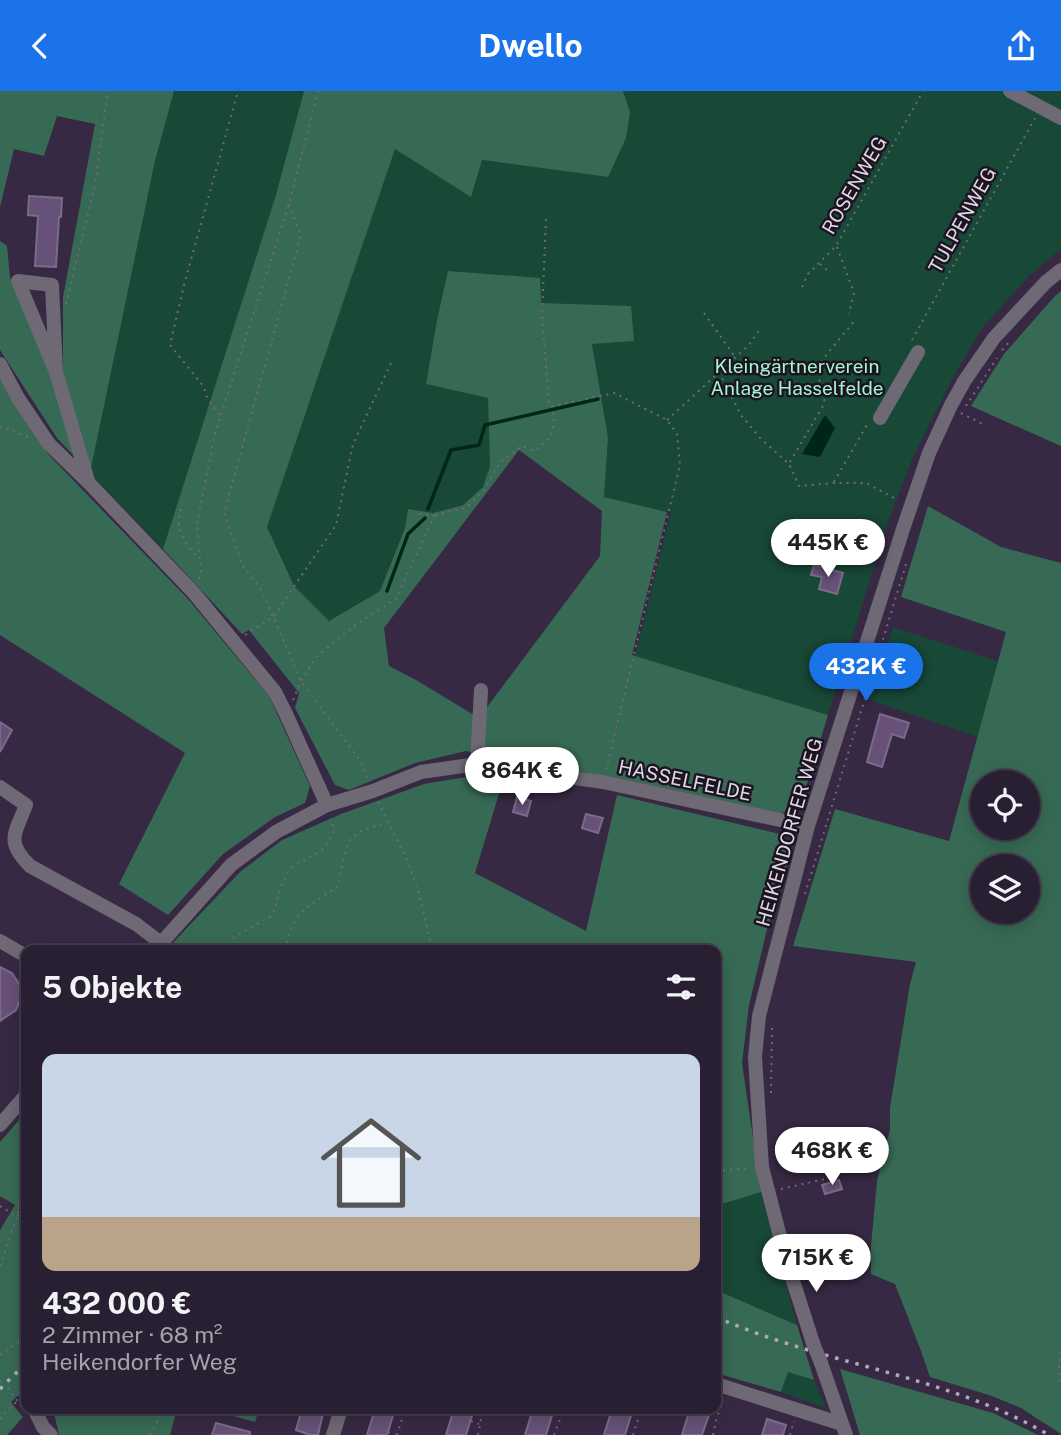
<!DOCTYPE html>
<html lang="de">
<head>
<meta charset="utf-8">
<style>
  :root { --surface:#291f32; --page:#31273a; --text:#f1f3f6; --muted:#a5a2ac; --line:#453d4d; --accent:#1a73e8 }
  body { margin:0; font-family:"Public Sans",sans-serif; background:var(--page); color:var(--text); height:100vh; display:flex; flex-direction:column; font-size:26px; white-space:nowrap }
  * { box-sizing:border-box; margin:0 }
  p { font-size:23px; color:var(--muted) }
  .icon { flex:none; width:38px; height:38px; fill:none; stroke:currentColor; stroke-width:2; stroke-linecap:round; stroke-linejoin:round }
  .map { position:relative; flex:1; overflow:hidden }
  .side { position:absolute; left:21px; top:854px; width:700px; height:469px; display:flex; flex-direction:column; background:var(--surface); border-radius:14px; box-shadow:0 4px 18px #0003,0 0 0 2px var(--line) }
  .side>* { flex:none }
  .controls { position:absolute; left:970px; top:679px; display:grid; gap:14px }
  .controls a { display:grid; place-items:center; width:70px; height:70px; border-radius:50%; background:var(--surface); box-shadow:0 4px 18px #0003,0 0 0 2px var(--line); font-size:35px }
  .price { position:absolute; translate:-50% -60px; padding:0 16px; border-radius:24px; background:#fff; color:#222; font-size:23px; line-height:46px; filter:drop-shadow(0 2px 4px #0008) }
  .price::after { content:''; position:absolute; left:50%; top:42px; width:21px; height:16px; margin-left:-10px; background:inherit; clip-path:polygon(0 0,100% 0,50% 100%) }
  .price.on { background:var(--accent); color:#fff }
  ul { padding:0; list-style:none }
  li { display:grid; align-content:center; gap:14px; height:371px; padding:0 21px }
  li+li { border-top:2px solid var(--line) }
  li span { display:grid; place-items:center; height:217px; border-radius:14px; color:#555 }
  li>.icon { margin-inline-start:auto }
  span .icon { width:126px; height:126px; fill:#fffc; stroke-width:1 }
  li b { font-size:30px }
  h2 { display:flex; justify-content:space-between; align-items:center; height:84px; padding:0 21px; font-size:30px }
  header { display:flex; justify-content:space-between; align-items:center; height:91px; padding:0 21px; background:var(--accent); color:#fff; font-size:32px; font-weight:700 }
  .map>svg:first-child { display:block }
  .green { fill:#184836 }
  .forest { fill:#376a54; fill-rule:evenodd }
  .water { fill:#002617 }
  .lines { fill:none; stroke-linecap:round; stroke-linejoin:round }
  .stream { stroke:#002617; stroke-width:3.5 }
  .building { fill:#675178; stroke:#7b6b88; stroke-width:2 }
  .path { stroke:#73677d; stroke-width:2; stroke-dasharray:2 5; stroke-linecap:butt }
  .minor { stroke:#6f6875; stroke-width:14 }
  .rail { stroke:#b3a8bb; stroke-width:3.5; stroke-dasharray:3.5 7; stroke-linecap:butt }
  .minor-bridge { stroke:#6f6875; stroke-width:14 }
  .labels { text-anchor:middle; stroke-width:5; stroke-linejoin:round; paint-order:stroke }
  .street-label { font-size:19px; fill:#e0d7e7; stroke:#1c1521 }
  .park-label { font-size:19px; fill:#a2f5cf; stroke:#1c1521 }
</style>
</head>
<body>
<header><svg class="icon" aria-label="back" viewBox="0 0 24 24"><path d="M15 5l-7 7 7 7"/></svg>Dwello<svg class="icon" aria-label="share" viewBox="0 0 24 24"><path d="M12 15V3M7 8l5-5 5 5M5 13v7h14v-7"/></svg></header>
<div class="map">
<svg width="1061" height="1344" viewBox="0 0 1061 1344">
  <rect width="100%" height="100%" fill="#372943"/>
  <!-- green -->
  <path class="green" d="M 174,0 L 304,0 L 275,107 L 163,458 L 90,382 L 155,70 Z
    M 623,0 L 1061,0 L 1061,158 L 1030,184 L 982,237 L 956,281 L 913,366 L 888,431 L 828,624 L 635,566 L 671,420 L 667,421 L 604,407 L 608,346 L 592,252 L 630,215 L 541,212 L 457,181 L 449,180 L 437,230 L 426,293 L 488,307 L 490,375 L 483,396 L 463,414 L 433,422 L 408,419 L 405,437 L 380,500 L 329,530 L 294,495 L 267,436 L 395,58 L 608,86 L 630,21 Z
    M 893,536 L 998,570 L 978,646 L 870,609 Z
    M 761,1101 L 797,1234 L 716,1199 L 716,1115 Z
    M 788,1281 L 814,1289 L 826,1317 L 781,1301 Z"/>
  <!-- forest -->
  <path class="forest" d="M 0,0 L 174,0 L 155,70 L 90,382 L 57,347 L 0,259 L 0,150 L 7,155 L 10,187 L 48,277 L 63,279 L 63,206 L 95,33 L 57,25 L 44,65 L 14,58 L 0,116 Z
    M 304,0 L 623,0 L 630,21 L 626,47 L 608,86 L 482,69 L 471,106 L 395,58 L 267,436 L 294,495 L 329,530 L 380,500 L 405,437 L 408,418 L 433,422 L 463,414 L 483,396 L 490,375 L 488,307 L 426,293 L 437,229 L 448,180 L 540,187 L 541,212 L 631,215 L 634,250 L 592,253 L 608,346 L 604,406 L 667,421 L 632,564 L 828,624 L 802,709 L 781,723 L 612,686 L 466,660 L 415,672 L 349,699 L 335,694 L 295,617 L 299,602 L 249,539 L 242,543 L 163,458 L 275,107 ZM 519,359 L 602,420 L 600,465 L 479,627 L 416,589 L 389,575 L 384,537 Z
    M 1061,200 L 1061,355 L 971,315 L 1004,263 L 1055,205 Z
    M 0,287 L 11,308 L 49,364 L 188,508 L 269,605 L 310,695 L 305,712 L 275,726 L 223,763 L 168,824 L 119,793 L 185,662 L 0,544 Z
    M 928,415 L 1001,456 L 1061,472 L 1061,1343 L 1021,1317 L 992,1305 L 930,1286 L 921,1260 L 895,1193 L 871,1183 L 871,1155 L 877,1090 L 890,1039 L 890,1017 L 910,893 L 916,871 L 793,855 L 835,718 L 949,750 L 1006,541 L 901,506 ZM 982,691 L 1027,691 L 1027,737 L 982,737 ZM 982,775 L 1027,775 L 1027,821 L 982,821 Z
    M 505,683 L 475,782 L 586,840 L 617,704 L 780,743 L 792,758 L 767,838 L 749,914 L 742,972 L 761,1101 L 716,1115 L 716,859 L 166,859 L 240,781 L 282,749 L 341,723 L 424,693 L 466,686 Z
    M 26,1021 L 26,1297 L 11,1311 L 23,1326 L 7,1344 L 0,1344 L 0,1139 L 15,1114 L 0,1105 L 0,1051 Z
    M 716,1199 L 797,1234 L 814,1289 L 788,1281 L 781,1301 L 716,1282 Z
    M 840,1278 L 993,1322 L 1038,1344 L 860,1344 Z
    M 53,1318 L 177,1318 L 170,1344 L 59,1344 Z
    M 208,1318 L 259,1318 L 255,1331 Z"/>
  <!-- water -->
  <path class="water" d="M 825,324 L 835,337 L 820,366 L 802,363 Z"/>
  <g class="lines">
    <!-- stream -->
    <path class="stream" d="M 428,418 L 451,359 L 479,354 L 485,334 L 598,308
      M 387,500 L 408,443 L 425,427"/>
  </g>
  <!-- building -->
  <path class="building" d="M 29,105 L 62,107 L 61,126 L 59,126 L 56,176 L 35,175 L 38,125 L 28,124 Z
    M 814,474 L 843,482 L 837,503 L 819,498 L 822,486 L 811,484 Z
    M 880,623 L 909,632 L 904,647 L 892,643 L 882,676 L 867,671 Z
    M 0,631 L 12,639 L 0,661 Z
    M 517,706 L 531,710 L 527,725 L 513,721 Z
    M 586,723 L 603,727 L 598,742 L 582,737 Z
    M 0,876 L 12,882 L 19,893 L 21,900 L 21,906 L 16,919 L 0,930 Z
    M 867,1037 L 879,1043 L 873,1055 L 860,1049 Z
    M 839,1089 L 842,1098 L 825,1103 L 822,1094 Z
    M 302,1318 L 324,1318 L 318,1344 L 310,1344 L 296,1339 Z
    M 375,1318 L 395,1318 L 387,1344 L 367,1344 Z
    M 454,1318 L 474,1318 L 466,1344 L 446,1344 Z
    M 533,1318 L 554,1318 L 546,1344 L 525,1344 Z
    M 612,1318 L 633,1318 L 625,1344 L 604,1344 Z
    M 690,1318 L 711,1318 L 702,1344 L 682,1344 Z
    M 767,1328 L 786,1334 L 783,1344 L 762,1344 Z
    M 216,1332 L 250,1341 L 250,1344 L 212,1344 Z"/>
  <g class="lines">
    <!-- path -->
    <path class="path" d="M 289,113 L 301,144 L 224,422 L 243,475 L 262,500 L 301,590 L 361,671 L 367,687
      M 546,128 L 542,224 L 549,314 L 553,315 L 614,302 L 667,329 L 677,343 L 680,374 L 606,679
      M 837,156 L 854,202 L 849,223
      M 820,173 L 828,180
      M 802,196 L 808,183 L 836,155 L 923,0
      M 66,213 L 95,94 L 108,0
      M 704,222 L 735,266
      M 912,249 L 1035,27
      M 1002,259 L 1010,250
      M 719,281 L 741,324 L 760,347 L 789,373 L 799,395 L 833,392 L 866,392 L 898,409
      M 966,315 L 997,267
      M 961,322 L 985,334
      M 219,324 L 207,306 L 204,296 L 170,254 L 184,194 L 238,0
      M 667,329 L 749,254 L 759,239
      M 0,335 L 28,346
      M 790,371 L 824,313 L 825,302 L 818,286 L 818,274 L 856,228
      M 834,391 L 868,332
      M 181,418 C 174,439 186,454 199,468
      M 435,424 L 466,417 L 485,398 L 499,372 L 522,355 L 534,360 L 551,346 L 554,331 L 553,315
      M 199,488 L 201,481 L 197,433 L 215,342 L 289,113 L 318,0
      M 245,544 L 274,525 L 336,434 L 353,353 L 391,272
      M 875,575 L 911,587
      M 293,609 L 301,590 L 317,565 L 358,532 L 396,508 L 434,425 L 414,422
      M 378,711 L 406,766 L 420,805 L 432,859
      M 805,803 L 907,470
      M 225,859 L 234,846 L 273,824 L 280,798 L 289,778 L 324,758 L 334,740 L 331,728
      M 287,859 C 286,847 292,832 301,822 C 308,814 329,802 338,795 C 341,783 344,756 352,747 C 360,738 377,735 388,731
      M 771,1002 L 772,937
      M 716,1080 L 750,1077
      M 781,1098 L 825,1088
      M 0,1115 L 16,1125
      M 18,1125 L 26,1113
      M 0,1175 L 17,1126 L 22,1098 L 26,1086
      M 1061,1261 L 1059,1277 L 1061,1294
      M 0,1264 L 26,1246
      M 0,1290 L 1,1290
      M 8,1297 L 22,1316
      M 0,1328 L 16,1311
      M 471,1330 L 479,1333
      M 388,1341 L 395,1344
      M 150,1344 L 164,1318
      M 397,1344 L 405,1318
      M 478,1344 L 483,1318
      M 554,1344 L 564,1318
      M 633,1344 L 641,1318
      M 713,1344 L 716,1330 L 723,1308
      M 790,1344 L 794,1330"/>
    <!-- minor -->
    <path class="minor" d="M 1010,0 L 1061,27
      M 0,273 L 18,307 L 49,353 L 89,392 L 194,502 L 275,601 L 286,623 L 327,714
      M 56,281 L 52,194 L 18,190 L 56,281 L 88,390
      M 880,327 L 918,261
      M 477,673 L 481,599
      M 0,696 L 26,714 C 15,743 5,750 30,775 L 136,833 L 161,852
      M 0,850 L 26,865
      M 155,859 L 231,774 L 276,741 L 327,714 L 373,700 L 421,681 L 477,673 L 603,691 L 808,735
      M 0,1034 L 26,1004
      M 813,1252 L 785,1165 L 762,1076 L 755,966 L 759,925 L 808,735 L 904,435 L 929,362 L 951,314 L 965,289 L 994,247 L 1046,191 L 1061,179
      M 821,1272 L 846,1344
      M 716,1293 L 842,1333
      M 34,1318 L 43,1336 L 51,1344
      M 333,1344 L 341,1318"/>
    <!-- rail -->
    <path class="rail" d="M 716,1226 C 824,1274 946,1284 1049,1344
      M 0,1298 L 26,1272"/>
    <!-- minor-bridge -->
    <path class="minor-bridge" d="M 813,1252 L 821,1272"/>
  </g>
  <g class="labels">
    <!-- street labels -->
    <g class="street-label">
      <text transform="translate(854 94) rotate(-60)" y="7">ROSENWEG</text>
      <text transform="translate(962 129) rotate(-61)" y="7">TULPENWEG</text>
      <text transform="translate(685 689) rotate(12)" y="7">HASSELFELDE</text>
      <text transform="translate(789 741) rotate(-74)" y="7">HEIKENDORFER WEG</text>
    </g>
    <!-- park labels -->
    <g class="park-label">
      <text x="797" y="282">Kleingärtnerverein<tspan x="797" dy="22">Anlage Hasselfelde</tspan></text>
    </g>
  </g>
</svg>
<div class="controls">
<a><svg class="icon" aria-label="locate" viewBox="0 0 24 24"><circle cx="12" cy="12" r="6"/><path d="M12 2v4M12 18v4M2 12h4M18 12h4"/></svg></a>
<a><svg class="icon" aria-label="layers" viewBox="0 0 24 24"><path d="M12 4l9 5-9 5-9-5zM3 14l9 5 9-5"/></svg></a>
</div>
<b class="price" style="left:828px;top:488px">445K €</b>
<b class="price on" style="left:866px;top:612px">432K €</b>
<b class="price" style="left:522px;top:716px">864K €</b>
<b class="price" style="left:832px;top:1096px">468K €</b>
<b class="price" style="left:816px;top:1203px">715K €</b>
<section class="side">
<h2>5 Objekte<svg class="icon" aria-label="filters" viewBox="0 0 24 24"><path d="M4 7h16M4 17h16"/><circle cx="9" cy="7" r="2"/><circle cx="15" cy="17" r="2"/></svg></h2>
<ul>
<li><span style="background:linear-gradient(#c9d6e8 75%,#b9a48a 0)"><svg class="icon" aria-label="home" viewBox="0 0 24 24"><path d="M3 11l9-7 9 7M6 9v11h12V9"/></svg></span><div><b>432 000 €</b><p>2 Zimmer · 68 m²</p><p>Heikendorfer Weg</p></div></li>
</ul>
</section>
</div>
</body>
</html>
